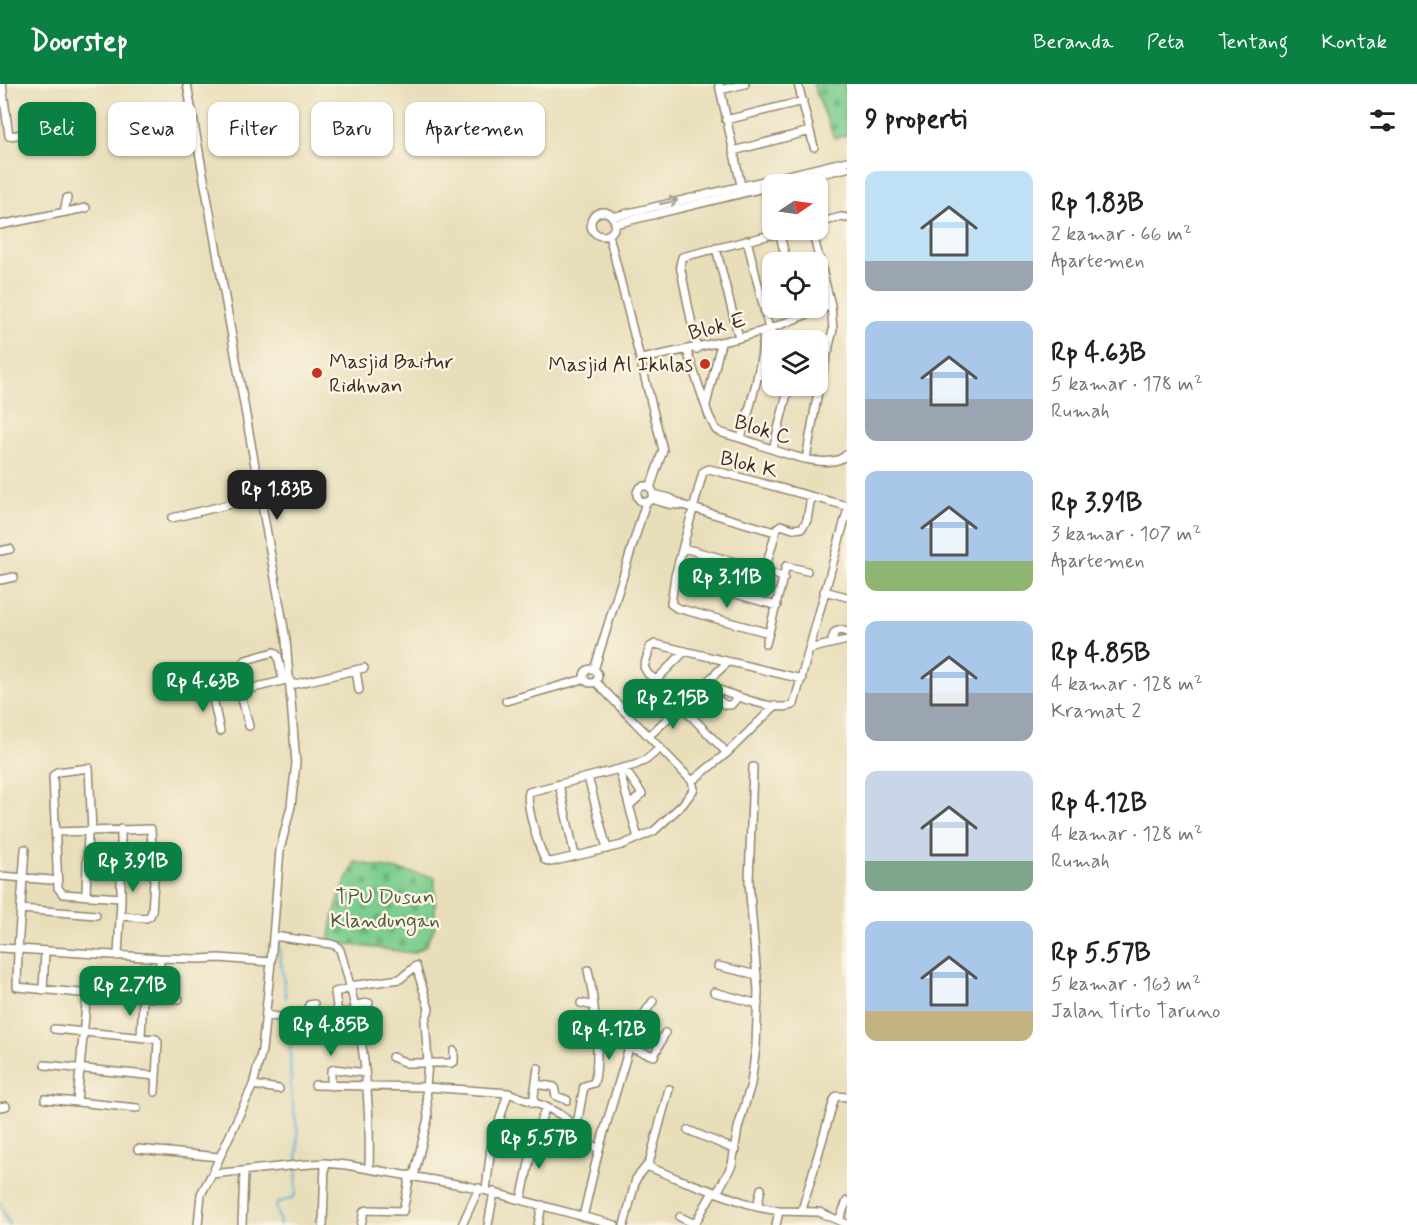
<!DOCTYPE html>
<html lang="id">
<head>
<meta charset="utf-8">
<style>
  :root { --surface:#fff; --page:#f6f6f6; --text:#202124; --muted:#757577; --accent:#0b8043 }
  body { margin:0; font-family:Mynerve,sans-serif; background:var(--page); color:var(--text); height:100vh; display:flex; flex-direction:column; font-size:22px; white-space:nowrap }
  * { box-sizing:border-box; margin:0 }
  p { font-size:20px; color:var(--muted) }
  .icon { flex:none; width:33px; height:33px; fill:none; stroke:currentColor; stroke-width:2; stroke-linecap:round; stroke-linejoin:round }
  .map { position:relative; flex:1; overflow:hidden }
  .sheet { display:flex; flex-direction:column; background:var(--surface); width:570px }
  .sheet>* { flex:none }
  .guide { position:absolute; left:18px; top:18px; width:570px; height:54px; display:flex; gap:12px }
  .needle { width:39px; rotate:77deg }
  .fabs { position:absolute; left:762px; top:90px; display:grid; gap:12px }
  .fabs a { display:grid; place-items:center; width:66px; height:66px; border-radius:12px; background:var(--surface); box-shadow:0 2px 4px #0004; font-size:30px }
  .price { position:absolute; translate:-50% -51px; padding:0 14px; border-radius:12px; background:var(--accent); color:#fff; font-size:20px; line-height:39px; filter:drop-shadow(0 2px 3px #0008) }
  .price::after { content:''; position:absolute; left:50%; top:36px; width:18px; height:14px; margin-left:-9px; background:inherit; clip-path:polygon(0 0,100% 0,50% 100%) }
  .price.selected { background:#222; color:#fff }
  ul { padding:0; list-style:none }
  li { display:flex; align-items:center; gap:18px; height:150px; padding:0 18px }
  li span { display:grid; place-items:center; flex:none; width:168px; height:120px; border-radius:12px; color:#555 }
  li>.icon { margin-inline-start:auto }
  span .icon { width:72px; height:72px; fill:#fffc; stroke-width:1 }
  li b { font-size:26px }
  h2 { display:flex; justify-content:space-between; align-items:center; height:72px; padding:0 18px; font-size:26px }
  .tag { padding:0 21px; border-radius:12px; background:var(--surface); box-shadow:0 2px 4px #0004; font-size:21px; line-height:54px }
  .tag.selected { background:var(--accent); color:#fff }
  header { display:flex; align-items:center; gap:36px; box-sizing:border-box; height:84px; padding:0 30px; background:var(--accent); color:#fff }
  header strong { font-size:28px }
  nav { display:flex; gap:33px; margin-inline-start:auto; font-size:21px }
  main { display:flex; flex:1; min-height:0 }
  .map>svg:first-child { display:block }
  .cemetery { fill:url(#cemetery-stones); stroke:#5c7c56; stroke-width:1.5 }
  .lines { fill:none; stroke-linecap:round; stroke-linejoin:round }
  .stream { stroke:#59add5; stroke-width:2 }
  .minor-casing { stroke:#92846c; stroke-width:10 }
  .minor { stroke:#fff; stroke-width:7 }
  .oneway { stroke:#a79f9a }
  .poi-dot { fill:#c8321e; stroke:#fcf5e5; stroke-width:2 }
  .labels { text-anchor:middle; stroke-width:5; stroke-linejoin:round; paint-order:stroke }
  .street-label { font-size:21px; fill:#3b2a1e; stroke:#fcf5e5 }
  .poi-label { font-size:21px; fill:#3b2a1e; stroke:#fcf5e5; text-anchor:start }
  .park-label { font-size:21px; fill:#4e5b40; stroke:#fcf5e5 }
</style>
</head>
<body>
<header>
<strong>Doorstep</strong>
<nav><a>Beranda</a><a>Peta</a><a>Tentang</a><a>Kontak</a></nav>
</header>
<main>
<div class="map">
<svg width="847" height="1141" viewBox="0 0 847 1141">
  <defs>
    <pattern id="cemetery-stones" width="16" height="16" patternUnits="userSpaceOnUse" patternTransform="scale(1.5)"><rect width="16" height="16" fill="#7ccd8e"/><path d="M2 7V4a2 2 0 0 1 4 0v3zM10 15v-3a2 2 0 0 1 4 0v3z" fill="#6cb07a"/></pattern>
  </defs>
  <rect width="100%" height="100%" fill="#fcf5e5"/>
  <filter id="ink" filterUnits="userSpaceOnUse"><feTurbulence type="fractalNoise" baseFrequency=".0167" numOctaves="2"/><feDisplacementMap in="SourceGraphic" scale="12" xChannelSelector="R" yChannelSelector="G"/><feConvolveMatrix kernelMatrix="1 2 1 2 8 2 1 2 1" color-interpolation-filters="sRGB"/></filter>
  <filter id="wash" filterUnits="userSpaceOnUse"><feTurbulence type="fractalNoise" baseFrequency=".008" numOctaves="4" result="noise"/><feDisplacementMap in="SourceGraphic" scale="24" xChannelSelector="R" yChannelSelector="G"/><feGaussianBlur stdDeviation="1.35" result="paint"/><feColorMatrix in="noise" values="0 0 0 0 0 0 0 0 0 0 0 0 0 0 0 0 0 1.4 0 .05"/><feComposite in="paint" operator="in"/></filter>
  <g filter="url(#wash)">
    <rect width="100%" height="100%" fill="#e8deba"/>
    <!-- cemetery -->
    <path class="cemetery" d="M 813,0 L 847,0 L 847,51 L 834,54 Z
      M 355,778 L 435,793 L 435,842 L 426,862 L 413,869 L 329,858 L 333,834 L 340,811 Z"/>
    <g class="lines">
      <!-- stream -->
      <path class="stream" d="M 278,856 L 286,914
        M 0,1118 L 9,1141
        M 280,1141 L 276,1122 L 278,1119 L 294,1113 L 296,1108 L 298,1050 L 291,1010 L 290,953 L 288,936"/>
    </g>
  </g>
  <g filter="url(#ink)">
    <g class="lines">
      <defs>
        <path id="minor" d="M 2,0 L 9,52 L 48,47
          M 187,0 L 286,556 L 296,679 L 291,722 L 280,766 L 271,878 L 262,966 L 253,1001 L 212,1090 L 201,1110 L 198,1141
          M 719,0 L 742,106
          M 798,0 L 814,63
          M 720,6 L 745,0
          M 726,36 L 803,17
          M 733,67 L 810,47
          M 777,100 L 847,84
          M 64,128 L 67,114
          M591 140a12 12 0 1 1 24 0a12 12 0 1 1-24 0Z
          M 612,133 L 847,77
          M 818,139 L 841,133 L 847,134
          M 615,140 L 772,102
          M 0,141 L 86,124
          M 779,148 L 787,178
          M 609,151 L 663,366 L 650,404
          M 747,156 L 769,245 L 779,256
          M 716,164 L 739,254
          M 697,265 L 680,181 L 682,173 L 791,146
          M 818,265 L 829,266
          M 687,267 L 709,332 L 716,346 C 725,351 734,352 743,355 C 765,362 830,391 847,370
          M 642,275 L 739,254 L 769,245 L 831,221
          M 758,290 L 772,293
          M 706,321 L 721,259
          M 741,354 C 751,319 762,284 764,247
          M 773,365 L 789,302
          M 806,375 L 819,302 L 833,246 L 831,221 L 812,146
          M637 410a8 8 0 1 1 16 0a8 8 0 1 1-16 0Z
          M 653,410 L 670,414 L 682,421 L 775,448
          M 651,415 L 668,420 L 679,421
          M 172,434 L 260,413
          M 683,464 L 765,486 L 784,494
          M 0,467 L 10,465
          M 765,486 L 777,444 L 781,441 L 793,445 L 802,444 L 807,436 L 811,413
          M 675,492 L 777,522
          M 0,496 L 14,493
          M 824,507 L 847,513
          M 769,549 L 677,524 L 671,520 L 675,492 L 703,388 L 709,385 L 713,386 L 847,422
          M 832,559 L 832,555 L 835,548 L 841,546 L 847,548
          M 766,560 L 786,482 L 807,487
          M 809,565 L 847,556
          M 685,567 L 656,596 L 727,669
          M584 592a7 7 0 1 1 14 0a7 7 0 1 1-14 0Z
          M 356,586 L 359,606
          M 594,586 L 646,418
          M 656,596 L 648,590 L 644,583 L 650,563 L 655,560 L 802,595
          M 596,598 L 692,697 L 727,669 L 775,622
          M 704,600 C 722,607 779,631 794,620 L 847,428
          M 291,601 L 364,584
          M 701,603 L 725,621 L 731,621 L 738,613
          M 249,605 L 244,578 L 246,576 L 274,568 L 278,572 L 283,596
          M 240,607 L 249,642
          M 506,617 L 584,595
          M 220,647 L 213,614 L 290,595
          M 649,652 L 728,578
          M 659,665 L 646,676 L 635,681 L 529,708 C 525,721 539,763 545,776 L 551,778 L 622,761 L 654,747 L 683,720 L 694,705 L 692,697
          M 624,684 L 642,710 L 629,722
          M 619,685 L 638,754
          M 588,693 L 607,765
          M 559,700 L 575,772
          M 92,747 L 89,684 L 57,688 L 53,692 L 58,804 L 63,810 L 121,814
          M 56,748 L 151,745 L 154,797 L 152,828 L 150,832 L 146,834 L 120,832
          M 0,792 L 51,796
          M 86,812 L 88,747
          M 21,825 L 96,831
          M 273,852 L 331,860 L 337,862 L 340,866 C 362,936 371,1011 369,1084
          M 0,864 L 18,865 L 25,765
          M 118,872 L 121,816 L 121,745
          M 718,882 L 757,891
          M 350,902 L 400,895 L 416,882 L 429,925 L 425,937 L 428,978 L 426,1003 L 428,1034 L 414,1092
          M 43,906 L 45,867
          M 714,908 L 758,920
          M 87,909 L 77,1018 L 137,1024
          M 102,911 L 17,903 L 18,865 L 160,874 L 200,875 L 219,874 L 271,878
          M 133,913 L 159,914 L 160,874
          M 159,914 L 179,915
          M 581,919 L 594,922
          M 355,921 L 369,919
          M 336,930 L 356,927
          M 338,930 L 335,908 L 351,904
          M 266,931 L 285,934 L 307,931 L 309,921 L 314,920
          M 141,953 L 143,913
          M 629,964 L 654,972 L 665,949
          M 392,973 L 407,979 L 451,979 L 454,978 L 454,967
          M 45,981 L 156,992 L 158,958 L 156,955 L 54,945
          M 536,1000 L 554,1003 L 556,1012 L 567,1016
          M 253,1001 L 279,1005
          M 315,1001 L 426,1003 L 508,1009 L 546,1023 L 563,1032 L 570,1039 L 577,1054 L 599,1065
          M 331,1002 L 331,987 L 334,985 L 365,989
          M 155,1008 L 156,992
          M 45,1015 L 77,1018
          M 533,1019 L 538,984
          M 0,1023 L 6,1022
          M 570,1039 L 574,1039 L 578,1035 L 584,1002 L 594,999 C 601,975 594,912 588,886
          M 688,1046 L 736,1066
          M 138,1065 L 219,1073
          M 647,1082 L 678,1095 L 757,1123 L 779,1127 L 819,1128 L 847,1140
          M 212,1090 L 298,1081 L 325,1079 L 346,1081 L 468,1102 L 615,1141
          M 486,1106 L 491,1063 L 508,1009
          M 717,1109 L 732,1081 L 738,1044 L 751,1000 L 756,963 L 758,906 L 749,798 L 753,683
          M 521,1116 L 535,1051 L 546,1023
          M 757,1123 L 761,1105
          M 802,1126 L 834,1016 L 837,1012 L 847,1013
          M 583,1133 L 599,1065 L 629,964 L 639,937 L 653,917
          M 680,1133 L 695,1140
          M 839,1136 L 847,1117
          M 242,1141 L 244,1088
          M 323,1141 L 325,1079
          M 361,1141 L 364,1127 L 369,1126 L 403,1127 L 410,1091
          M 462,1141 L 479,1104
          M 488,1141 L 494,1108
          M 538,1141 L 542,1121
          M 624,1141 L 636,1095 L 649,1079 L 669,1005
          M 694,1141 L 713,1108
          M 776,1141 L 779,1127"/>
      </defs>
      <!-- minor casing -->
      <use href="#minor" class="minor-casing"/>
      <!-- minor -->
      <use href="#minor" class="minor"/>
    </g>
    <!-- one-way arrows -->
    <defs><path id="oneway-shaft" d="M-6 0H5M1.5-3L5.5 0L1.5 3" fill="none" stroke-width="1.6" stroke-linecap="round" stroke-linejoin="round" transform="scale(1.5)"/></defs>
    <use class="oneway" href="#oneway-shaft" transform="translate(669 118) rotate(-13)"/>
  </g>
  <!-- markers -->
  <g class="poi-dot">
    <circle cx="705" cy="280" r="6"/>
    <circle cx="317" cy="289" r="6"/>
  </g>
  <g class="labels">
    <!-- street labels -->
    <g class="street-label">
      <text transform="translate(717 242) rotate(-14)" y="7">Blok E</text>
      <text transform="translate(763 345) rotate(17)" y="7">Blok C</text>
      <text transform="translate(749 380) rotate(14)" y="7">Blok K</text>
    </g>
    <!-- poi labels -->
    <g class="poi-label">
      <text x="329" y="284">Masjid Baitur<tspan x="329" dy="24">Ridhwan</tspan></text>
      <text x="693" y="287" text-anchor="end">Masjid Al Ikhlas</text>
    </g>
    <!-- park labels -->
    <g class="park-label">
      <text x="385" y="819">TPU Dusun<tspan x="385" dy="24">Klandungan</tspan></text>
    </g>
  </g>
</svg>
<div class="fabs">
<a><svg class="needle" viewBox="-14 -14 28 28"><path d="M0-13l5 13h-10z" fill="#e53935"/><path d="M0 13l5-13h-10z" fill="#757577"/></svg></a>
<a><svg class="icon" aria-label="locate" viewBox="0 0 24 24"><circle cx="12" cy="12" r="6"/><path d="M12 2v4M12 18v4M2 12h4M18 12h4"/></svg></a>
<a><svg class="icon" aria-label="layers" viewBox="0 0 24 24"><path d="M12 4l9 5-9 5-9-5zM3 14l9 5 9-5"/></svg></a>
</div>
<b class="price selected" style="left:277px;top:437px">Rp 1.83B</b>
<b class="price" style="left:727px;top:525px">Rp 3.11B</b>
<b class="price" style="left:203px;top:629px">Rp 4.63B</b>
<b class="price" style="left:673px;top:646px">Rp 2.15B</b>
<b class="price" style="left:133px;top:809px">Rp 3.91B</b>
<b class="price" style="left:130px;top:933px">Rp 2.71B</b>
<b class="price" style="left:331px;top:973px">Rp 4.85B</b>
<b class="price" style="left:609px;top:977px">Rp 4.12B</b>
<b class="price" style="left:539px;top:1086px">Rp 5.57B</b>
<div class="guide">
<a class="tag selected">Beli</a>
<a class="tag">Sewa</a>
<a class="tag">Filter</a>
<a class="tag">Baru</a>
<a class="tag">Apartemen</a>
</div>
</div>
<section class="sheet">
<h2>9 properti<svg class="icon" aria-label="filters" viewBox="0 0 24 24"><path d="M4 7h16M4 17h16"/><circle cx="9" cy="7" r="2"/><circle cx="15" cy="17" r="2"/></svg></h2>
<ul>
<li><span style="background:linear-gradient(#bfe0f5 75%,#9aa5b1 0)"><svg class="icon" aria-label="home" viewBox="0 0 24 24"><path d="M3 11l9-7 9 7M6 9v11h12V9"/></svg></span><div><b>Rp 1.83B</b><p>2 kamar · 66 m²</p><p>Apartemen</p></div></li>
<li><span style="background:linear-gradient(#a9c7e8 65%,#9aa5b1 0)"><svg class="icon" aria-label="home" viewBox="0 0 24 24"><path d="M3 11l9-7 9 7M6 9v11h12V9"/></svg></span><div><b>Rp 4.63B</b><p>5 kamar · 178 m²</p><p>Rumah</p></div></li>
<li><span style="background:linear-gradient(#a9c7e8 75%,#8fb573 0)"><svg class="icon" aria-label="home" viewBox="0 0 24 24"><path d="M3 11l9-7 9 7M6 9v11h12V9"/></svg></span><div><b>Rp 3.91B</b><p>3 kamar · 107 m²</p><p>Apartemen</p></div></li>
<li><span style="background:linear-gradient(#a9c7e8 60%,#9aa5b1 0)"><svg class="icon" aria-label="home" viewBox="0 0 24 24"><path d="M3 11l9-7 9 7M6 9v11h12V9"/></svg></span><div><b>Rp 4.85B</b><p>4 kamar · 128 m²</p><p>Kramat 2</p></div></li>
<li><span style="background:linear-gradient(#c9d6e8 75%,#7fa58c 0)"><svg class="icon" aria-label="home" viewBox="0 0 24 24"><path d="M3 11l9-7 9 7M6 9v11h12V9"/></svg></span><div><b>Rp 4.12B</b><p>4 kamar · 128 m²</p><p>Rumah</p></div></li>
<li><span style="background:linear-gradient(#a9c7e8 75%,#c2b280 0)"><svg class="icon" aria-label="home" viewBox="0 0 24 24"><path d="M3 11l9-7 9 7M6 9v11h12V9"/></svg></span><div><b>Rp 5.57B</b><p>5 kamar · 163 m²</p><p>Jalan Tirto Taruno</p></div></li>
</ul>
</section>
</main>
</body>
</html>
